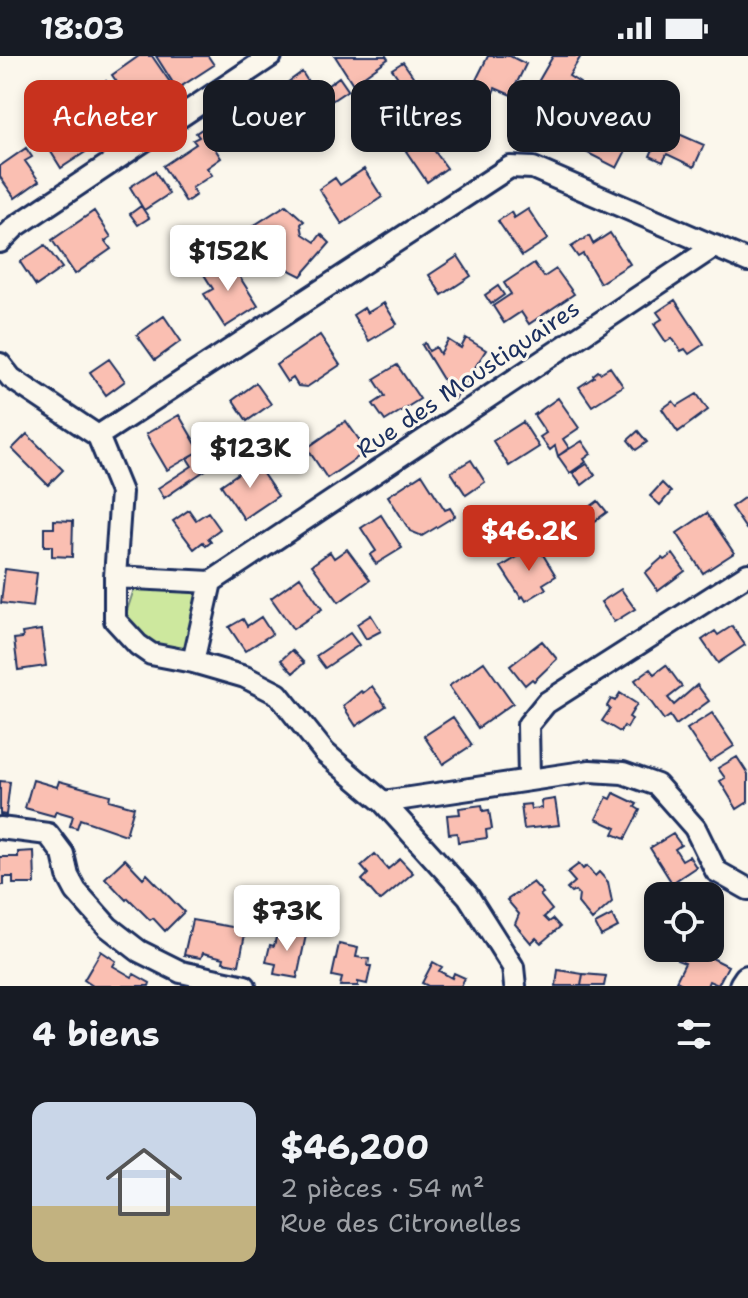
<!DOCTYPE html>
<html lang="fr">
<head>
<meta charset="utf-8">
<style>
  :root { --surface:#171b24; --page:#20242c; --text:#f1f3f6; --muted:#9ea1a6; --accent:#c8321e }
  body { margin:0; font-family:"Shantell Sans",sans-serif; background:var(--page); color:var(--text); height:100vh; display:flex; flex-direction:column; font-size:30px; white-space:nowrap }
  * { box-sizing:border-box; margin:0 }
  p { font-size:26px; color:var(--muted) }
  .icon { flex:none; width:44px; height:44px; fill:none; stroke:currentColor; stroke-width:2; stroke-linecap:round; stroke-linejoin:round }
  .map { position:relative; height:930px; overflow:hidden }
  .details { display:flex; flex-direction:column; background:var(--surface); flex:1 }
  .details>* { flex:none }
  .banner { position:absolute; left:24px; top:24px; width:700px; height:72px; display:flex; gap:16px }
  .fabs { position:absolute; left:644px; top:826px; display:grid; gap:16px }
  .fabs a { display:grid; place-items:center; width:80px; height:80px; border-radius:16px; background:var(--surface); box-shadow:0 4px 12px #0003; font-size:40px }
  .price { position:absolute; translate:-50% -68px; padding:0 18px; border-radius:8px; background:#fff; color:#222; font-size:26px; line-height:52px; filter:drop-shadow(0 2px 4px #0008) }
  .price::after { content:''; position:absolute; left:50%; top:48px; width:24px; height:18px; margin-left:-12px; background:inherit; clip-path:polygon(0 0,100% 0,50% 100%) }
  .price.selected { background:var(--accent); color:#fff }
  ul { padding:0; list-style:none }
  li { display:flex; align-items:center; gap:24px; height:200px; padding:0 32px }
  li span { display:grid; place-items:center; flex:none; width:224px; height:160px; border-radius:16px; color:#555 }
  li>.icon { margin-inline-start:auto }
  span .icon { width:96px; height:96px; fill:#fffc; stroke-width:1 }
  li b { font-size:34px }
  h2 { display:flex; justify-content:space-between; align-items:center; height:96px; padding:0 32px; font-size:34px }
  .tag { padding:0 28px; border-radius:16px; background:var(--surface); box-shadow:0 4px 12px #0003; font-size:28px; line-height:72px }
  .tag.selected { background:var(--accent); color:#fff }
  .status { display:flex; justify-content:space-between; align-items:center; height:56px; padding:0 40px; background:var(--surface); direction:ltr }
  .status svg { height:22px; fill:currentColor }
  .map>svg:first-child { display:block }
  .green { fill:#cde89e; stroke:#748c7e; stroke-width:2 }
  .building { fill:#fabfb2; stroke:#1b2f5e; stroke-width:2 }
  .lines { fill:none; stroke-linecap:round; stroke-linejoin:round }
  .street-casing { stroke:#1b2f5e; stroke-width:26 }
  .secondary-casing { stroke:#1b2f5e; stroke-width:34 }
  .street { stroke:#fbf7ec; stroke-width:20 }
  .secondary { stroke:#fbf7ec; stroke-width:28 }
  .labels { text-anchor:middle; stroke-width:6; stroke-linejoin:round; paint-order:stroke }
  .street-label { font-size:24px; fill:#1b2f5e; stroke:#fbf7ec }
</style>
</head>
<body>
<div class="status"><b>18:03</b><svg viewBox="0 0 49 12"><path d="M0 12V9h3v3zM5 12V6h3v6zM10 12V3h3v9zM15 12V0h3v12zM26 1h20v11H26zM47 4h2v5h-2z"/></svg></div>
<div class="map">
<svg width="748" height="930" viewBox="0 0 748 930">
  <rect width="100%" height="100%" fill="#fbf7ec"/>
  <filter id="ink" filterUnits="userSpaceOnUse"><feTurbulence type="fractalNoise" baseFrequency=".0125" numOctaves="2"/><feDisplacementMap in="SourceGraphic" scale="16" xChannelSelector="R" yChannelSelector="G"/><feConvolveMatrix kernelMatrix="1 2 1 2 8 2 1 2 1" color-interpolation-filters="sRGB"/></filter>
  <g filter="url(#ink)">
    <!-- green -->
    <path class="green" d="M 158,530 L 193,536 L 199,542 L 189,586 L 185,592 L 177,597 L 144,587 L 125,561 L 134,533 Z"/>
    <!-- building -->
    <path class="building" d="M 139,0 L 152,0 L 176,35 L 172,37 L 175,42 L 151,58 L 147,53 L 139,58 L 112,19 Z
      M 156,0 L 208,0 L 214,9 L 177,33 Z
      M 335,0 L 386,0 L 388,3 L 353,28 Z
      M 488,0 L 510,0 L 526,8 L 511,39 L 495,32 L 493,37 L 474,28 Z
      M 553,0 L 581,0 L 569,20 L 580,27 L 572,40 L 565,35 L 562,41 L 538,26 Z
      M 403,6 L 417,26 L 407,34 L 392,13 Z
      M 302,16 L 316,38 L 339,21 L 348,34 L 294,70 L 285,59 L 290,55 L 276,35 Z
      M 106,25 L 119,44 L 114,48 L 129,69 L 104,87 L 87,63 L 75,71 L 64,54 Z
      M 408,32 L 414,40 L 400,50 L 395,42 Z
      M 264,41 L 280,65 L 256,81 L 240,57 Z
      M 606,50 L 640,67 L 617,112 L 584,95 Z
      M 64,59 L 87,95 L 61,112 L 38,75 Z
      M 437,59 L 445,71 L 429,82 L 421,69 Z
      M 663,71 L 704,89 L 694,111 L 667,98 L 663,106 L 650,100 Z
      M 202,73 L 221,102 L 207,112 L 212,119 L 192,132 L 196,139 L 186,146 L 163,110 L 196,88 L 193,84 L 199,81 L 196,77 Z
      M 425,82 L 447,112 L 427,126 L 406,95 Z
      M 26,92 L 32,101 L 25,105 L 39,125 L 15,142 L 0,121 L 0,110 Z
      M 364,113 L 382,141 L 342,168 L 319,133 L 335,122 L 340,129 Z
      M 155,115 L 169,138 L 144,154 L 130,131 Z
      M 286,149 L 304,165 L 301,168 L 303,178 L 315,186 L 321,178 L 330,187 L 301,220 L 291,215 L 278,203 L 265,210 L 242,177 Z
      M 141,150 L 149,162 L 138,169 L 130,158 Z
      M 528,153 L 548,183 L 522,200 L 498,165 L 511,156 L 514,162 Z
      M 94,155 L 111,181 L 105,185 L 111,193 L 75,218 L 52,184 Z
      M 610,177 L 630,208 L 600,227 L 583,198 L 578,201 L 571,191 L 589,180 L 593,188 Z
      M 45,189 L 62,212 L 36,230 L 20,206 Z
      M 458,200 L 471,220 L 442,239 L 429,219 Z
      M 227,201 L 258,250 L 225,271 L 204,238 L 213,233 L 203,217 Z
      M 534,207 L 544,221 L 556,213 L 574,238 L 529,268 L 521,256 L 504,267 L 493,250 L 511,238 L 504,227 Z
      M 498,230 L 504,239 L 491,248 L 485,239 Z
      M 675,244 L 704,288 L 689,298 L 685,293 L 681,295 L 672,282 L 666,286 L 654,268 L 662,263 L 657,256 Z
      M 384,247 L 397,268 L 369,285 L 353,259 L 364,252 L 367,257 Z
      M 164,260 L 181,285 L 155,304 L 137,279 Z
      M 320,279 L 340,309 L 307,331 L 298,330 L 293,322 L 287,326 L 276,309 Z
      M 466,282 L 486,294 L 455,343 L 422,289 L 425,287 L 429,295 L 436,291 L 440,298 L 448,284 L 461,292 Z
      M 109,303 L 125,325 L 106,339 L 90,316 Z
      M 397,309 L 420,343 L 385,365 L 373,348 L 385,340 L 374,323 Z
      M 610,311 L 623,330 L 592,350 L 579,331 L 594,321 L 593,319 L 598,315 L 600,317 Z
      M 256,327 L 271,348 L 247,365 L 233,344 Z
      M 697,338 L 708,354 L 678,376 L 662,353 L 673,345 L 677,350 Z
      M 558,342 L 579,372 L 563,383 L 569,392 L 558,400 L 555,390 L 550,394 L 540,381 L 546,377 L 534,359 Z
      M 179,359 L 200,395 L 167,414 L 146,378 Z
      M 346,365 L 367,395 L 327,422 L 307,392 Z
      M 523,366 L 539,391 L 509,410 L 493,385 Z
      M 638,375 L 647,386 L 636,394 L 628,384 Z
      M 27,378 L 63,414 L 48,429 L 12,393 Z
      M 582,385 L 591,398 L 584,403 L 586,406 L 570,417 L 558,400 Z
      M 200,395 L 210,411 L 164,442 L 158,432 L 192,410 L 187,402 Z
      M 471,404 L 485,426 L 466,439 L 451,416 Z
      M 255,406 L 278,440 L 244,463 L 221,429 Z
      M 587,408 L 595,419 L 582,429 L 573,417 Z
      M 422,418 L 445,454 L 450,452 L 455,460 L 422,480 L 410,475 L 388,440 Z
      M 662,427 L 671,436 L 660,449 L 650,440 Z
      M 748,439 L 748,471 L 746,473 L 731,451 Z
      M 598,445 L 607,456 L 595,465 L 586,454 Z
      M 189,454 L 196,464 L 208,456 L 220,473 L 208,482 L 211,486 L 206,490 L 203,486 L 194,493 L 173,465 Z
      M 707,457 L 734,497 L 703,517 L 677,477 Z
      M 381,459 L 402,492 L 376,508 L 370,499 L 376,495 L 361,472 Z
      M 54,464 L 73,465 L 72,501 L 52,500 L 52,490 L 44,490 L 44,472 L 54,472 Z
      M 537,489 L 556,520 L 543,528 L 546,533 L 526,545 L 523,540 L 521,542 L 501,511 Z
      M 347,493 L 370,524 L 339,546 L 312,509 L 330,496 L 334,502 Z
      M 673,498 L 685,515 L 658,535 L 645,517 L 662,502 L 664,504 Z
      M 5,513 L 37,517 L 33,551 L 1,547 Z
      M 300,521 L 322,553 L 293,573 L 271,542 Z
      M 621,533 L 635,553 L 614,566 L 601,546 Z
      M 371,559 L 381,575 L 366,583 L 357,568 Z
      M 261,561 L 272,578 L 245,595 L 229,571 L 243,563 L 247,570 Z
      M 732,570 L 745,589 L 718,607 L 702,584 L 715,575 L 718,579 Z
      M 41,574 L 46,610 L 18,614 L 14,583 L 23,582 L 22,577 Z
      M 350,577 L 359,589 L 325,612 L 316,600 Z
      M 542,585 L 557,603 L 534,625 L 532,623 L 525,629 L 510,610 Z
      M 292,594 L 304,607 L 293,617 L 281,604 Z
      M 484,606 L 513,647 L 478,672 L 449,630 Z
      M 666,609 L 682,631 L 668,642 L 674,649 L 697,629 L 709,645 L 676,669 L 670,660 L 664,664 L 635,624 L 650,613 L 654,618 Z
      M 372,630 L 386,650 L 356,670 L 343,650 L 361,635 L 363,637 Z
      M 620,637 L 637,648 L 629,661 L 632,663 L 627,672 L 624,670 L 620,676 L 602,665 L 610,653 L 607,650 L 611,643 L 615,645 Z
      M 712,657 L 734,690 L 709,706 L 687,673 Z
      M 453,661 L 472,689 L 443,708 L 424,680 Z
      M 737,701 L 748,718 L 748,746 L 737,753 L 720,725 L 725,722 L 718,712 Z
      M 33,724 L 57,731 L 59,725 L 110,739 L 109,744 L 134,751 L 126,779 L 80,763 L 77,772 L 70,770 L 73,760 L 56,755 L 54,760 L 25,752 Z
      M 0,725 L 10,726 L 6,759 L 0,758 Z
      M 614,737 L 637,748 L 635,751 L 640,754 L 625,783 L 613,778 L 616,772 L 596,763 L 607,741 L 611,743 Z
      M 555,743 L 559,769 L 524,773 L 521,749 L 530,748 L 531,753 L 542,752 L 541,745 Z
      M 482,749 L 483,755 L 489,754 L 492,773 L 486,774 L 487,782 L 458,786 L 457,777 L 449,778 L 447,759 L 460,758 L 459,752 Z
      M 673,778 L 681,789 L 675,793 L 682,804 L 689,800 L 696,811 L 672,827 L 650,792 Z
      M 34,795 L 35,828 L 13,828 L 13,821 L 4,821 L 4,829 L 0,829 L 0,801 L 18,801 L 18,796 Z
      M 375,798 L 388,813 L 400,803 L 413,817 L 380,845 L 362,824 L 368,818 L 361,810 Z
      M 125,803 L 143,822 L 147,818 L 184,856 L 165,875 L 153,862 L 150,864 L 128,842 L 126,844 L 105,822 Z
      M 579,808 L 583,813 L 587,810 L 595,820 L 599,816 L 608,826 L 612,846 L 592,864 L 578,847 L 579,839 L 575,835 L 571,837 L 567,833 L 575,826 L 567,817 Z
      M 533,826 L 543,837 L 540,839 L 552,854 L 544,861 L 549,866 L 553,863 L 560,871 L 541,887 L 536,882 L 531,887 L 515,868 L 519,858 L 507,844 Z
      M 710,841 L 712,841 L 713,847 L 718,847 L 719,872 L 714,873 L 715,886 L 710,886 Z
      M 612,859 L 618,871 L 601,880 L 595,868 Z
      M 192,864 L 238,872 L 237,876 L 245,878 L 239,909 L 223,906 L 224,902 L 203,897 L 201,902 L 184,899 Z
      M 278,873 L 306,879 L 297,922 L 274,918 L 276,908 L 266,906 L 270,889 L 274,890 Z
      M 339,888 L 358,892 L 356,901 L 369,903 L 368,910 L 371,910 L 367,928 L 358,926 L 358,930 L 340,930 L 342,922 L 332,920 Z
      M 683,892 L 692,892 L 728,910 L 718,929 L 709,925 L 707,930 L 686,930 L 676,925 L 685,907 L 677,904 Z
      M 101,895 L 116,905 L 113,910 L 132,921 L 134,918 L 150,927 L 149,930 L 93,930 L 84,924 Z
      M 433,906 L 442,911 L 439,915 L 452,922 L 454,917 L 465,922 L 461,930 L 428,930 L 422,927 Z
      M 558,914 L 583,918 L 581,930 L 556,930 Z
      M 583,918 L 606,920 L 604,930 L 581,930 Z"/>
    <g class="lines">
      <defs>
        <path id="street" d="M 0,186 L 15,171 L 271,0
          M 0,308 L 11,322 L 98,380 L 121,436 L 115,521 L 115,564 L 138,589 L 151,598 L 193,606 L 245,621 L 278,638 L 325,697 L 383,746 L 590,715 L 623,717 L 657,729 L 695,772 L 716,815 L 748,833
          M 98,380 L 510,111 L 533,112 L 748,205
          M 115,521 L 211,526 L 715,190
          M 193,606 L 211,526
          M 529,723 L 528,669 L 546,647 L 748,518
          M 383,746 L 468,840 L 513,911 L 515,930
          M 0,772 L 48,778 L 63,798 L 68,820 L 76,835 L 108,871 L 139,895 L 181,916 L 245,930"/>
        <path id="secondary" d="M 744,930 L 748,924"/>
      </defs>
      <!-- street casing -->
      <use href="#street" class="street-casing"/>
      <!-- secondary casing -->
      <use href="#secondary" class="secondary-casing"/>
      <!-- street -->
      <use href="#street" class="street"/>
      <!-- secondary -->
      <use href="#secondary" class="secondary"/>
    </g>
  </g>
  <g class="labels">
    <!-- street labels -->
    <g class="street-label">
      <text transform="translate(468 323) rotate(-34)" y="8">Rue des Moustiquaires</text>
    </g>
  </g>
</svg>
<div class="fabs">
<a><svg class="icon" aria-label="locate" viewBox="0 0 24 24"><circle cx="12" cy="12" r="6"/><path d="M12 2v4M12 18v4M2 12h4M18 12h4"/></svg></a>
</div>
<b class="price" style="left:228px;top:237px">$152K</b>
<b class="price" style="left:250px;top:434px">$123K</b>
<b class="price selected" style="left:529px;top:517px">$46.2K</b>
<b class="price" style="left:287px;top:897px">$73K</b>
<div class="banner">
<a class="tag selected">Acheter</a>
<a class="tag">Louer</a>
<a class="tag">Filtres</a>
<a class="tag">Nouveau</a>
</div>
</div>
<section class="details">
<h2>4 biens<svg class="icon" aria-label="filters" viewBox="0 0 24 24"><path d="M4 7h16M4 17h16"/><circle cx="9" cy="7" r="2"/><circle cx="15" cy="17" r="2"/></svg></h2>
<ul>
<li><span style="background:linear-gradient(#c9d6e8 65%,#c2b280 0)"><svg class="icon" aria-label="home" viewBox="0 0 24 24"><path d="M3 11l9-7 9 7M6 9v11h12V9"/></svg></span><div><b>$46,200</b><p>2 pièces · 54 m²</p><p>Rue des Citronelles</p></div></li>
</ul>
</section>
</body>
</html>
